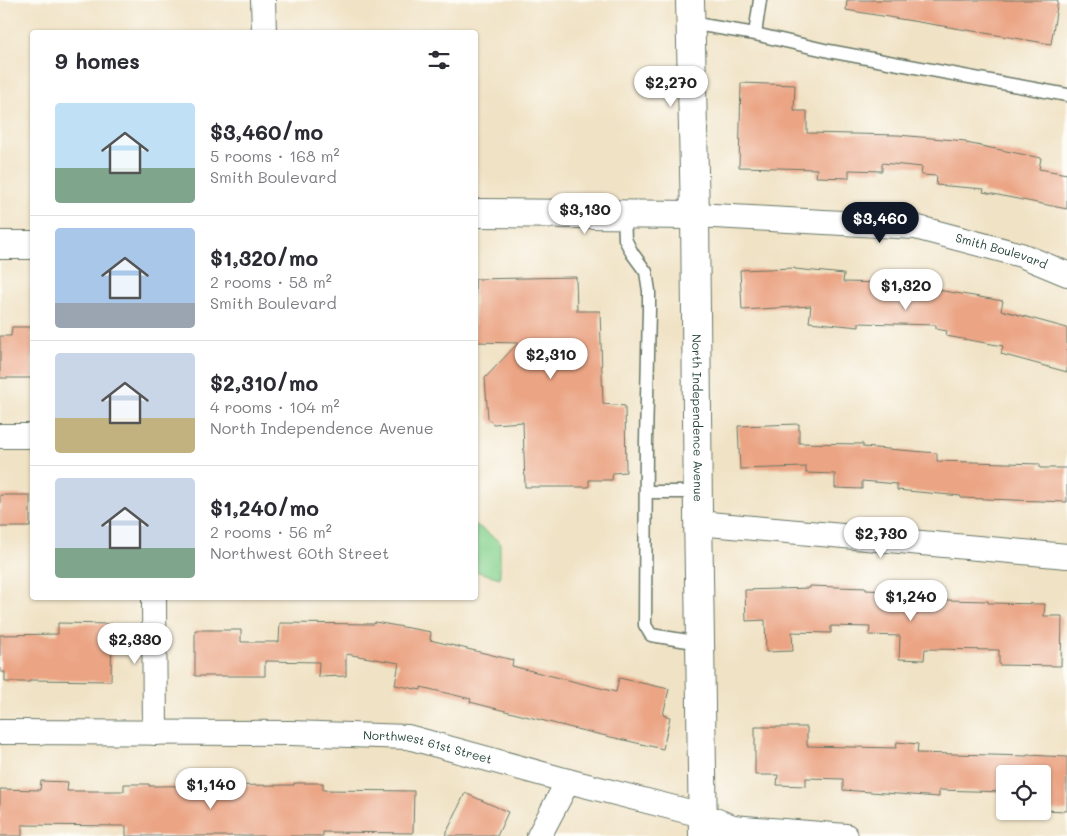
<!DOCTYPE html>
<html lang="en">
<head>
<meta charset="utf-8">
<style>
  :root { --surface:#fff; --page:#f7f7f7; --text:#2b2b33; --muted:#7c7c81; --line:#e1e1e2; --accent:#111827 }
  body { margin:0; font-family:Mali,sans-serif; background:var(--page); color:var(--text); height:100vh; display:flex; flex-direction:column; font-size:19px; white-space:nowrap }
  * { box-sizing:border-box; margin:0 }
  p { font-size:16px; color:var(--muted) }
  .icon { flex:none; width:28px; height:28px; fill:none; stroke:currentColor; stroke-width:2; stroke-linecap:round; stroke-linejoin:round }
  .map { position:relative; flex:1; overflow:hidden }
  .details { position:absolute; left:30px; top:30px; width:448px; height:570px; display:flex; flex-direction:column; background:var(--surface); border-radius:5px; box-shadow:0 1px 4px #0004 }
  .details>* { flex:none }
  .controls { position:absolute; left:996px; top:765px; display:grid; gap:10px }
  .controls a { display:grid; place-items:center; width:55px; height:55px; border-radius:5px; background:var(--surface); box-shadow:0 1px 4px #0004; font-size:25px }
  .price { position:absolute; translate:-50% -42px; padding:0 11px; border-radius:18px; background:#fff; color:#222; font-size:16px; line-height:32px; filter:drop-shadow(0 1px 2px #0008) }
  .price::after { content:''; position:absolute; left:50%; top:30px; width:15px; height:11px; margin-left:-8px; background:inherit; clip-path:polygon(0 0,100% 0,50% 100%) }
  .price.selected { background:var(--accent); color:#fff }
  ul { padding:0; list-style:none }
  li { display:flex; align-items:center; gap:15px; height:125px; padding:0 25px }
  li+li { border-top:1px solid var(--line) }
  li span { display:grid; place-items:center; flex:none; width:140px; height:100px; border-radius:5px; color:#555 }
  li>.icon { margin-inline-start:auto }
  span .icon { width:60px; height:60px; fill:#fffc; stroke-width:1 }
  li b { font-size:21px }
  h2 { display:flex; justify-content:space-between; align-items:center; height:60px; padding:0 25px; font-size:21px }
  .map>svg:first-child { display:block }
  .green { fill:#88d390; stroke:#548862 }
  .building { fill:#eba484 }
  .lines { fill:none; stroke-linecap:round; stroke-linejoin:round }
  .service-casing { stroke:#687766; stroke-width:15 }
  .minor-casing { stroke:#687766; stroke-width:26 }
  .tertiary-casing { stroke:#687766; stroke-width:30 }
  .service { stroke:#fff; stroke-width:12 }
  .minor { stroke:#fff; stroke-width:24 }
  .tertiary { stroke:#fff; stroke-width:28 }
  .labels { text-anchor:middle; stroke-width:4; stroke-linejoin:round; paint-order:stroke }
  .street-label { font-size:12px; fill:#1f3d34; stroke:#fdfcf7 }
</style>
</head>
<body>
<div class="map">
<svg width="1067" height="836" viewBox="0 0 1067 836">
  <rect width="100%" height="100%" fill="#fdfcf7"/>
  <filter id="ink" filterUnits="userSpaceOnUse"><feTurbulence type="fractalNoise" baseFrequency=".02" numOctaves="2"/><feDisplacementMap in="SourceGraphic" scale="10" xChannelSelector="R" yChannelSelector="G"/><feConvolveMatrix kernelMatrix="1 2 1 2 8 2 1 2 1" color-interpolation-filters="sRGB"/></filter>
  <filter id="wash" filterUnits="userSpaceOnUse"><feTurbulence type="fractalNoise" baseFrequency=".0096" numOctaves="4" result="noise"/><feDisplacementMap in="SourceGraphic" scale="20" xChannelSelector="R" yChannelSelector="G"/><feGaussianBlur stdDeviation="1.12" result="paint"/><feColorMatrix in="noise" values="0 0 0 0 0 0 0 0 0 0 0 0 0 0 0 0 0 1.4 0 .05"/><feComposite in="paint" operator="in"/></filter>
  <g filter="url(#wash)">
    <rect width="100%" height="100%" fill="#f0e2c4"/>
    <!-- green -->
    <path class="green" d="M 475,524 L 500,542 L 500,578 L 475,571 Z"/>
    <g id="blocks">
      <!-- building -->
      <path class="building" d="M 847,0 L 1058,0 L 1051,44 L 846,10 Z
        M 741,83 L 795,85 L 794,111 L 807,111 L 807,133 L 898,135 L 966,141 L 966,143 L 1041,158 L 1039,169 L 1067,174 L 1067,209 L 983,192 L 984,189 L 936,185 L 937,176 L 921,175 L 922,167 L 882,163 L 882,171 L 849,170 L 849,178 L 816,177 L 817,169 L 739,167 Z
        M 795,268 L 795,269 L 844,274 L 843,282 L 932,284 L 932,289 L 1003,301 L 1001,310 L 1067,328 L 1067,372 L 1001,354 L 1003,346 L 946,336 L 947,331 L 936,329 L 936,325 L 859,323 L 859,327 L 809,322 L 811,306 L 742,310 L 740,270 Z
        M 576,277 L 577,311 L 600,311 L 603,404 L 625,406 L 626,472 L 613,473 L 612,480 L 589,480 L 589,487 L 525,487 L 523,422 L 493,424 L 488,418 L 485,378 L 518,343 L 475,342 L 475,279 Z
        M 12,327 L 31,327 L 31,336 L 32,336 L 32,378 L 0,378 L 0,336 L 11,336 Z
        M 799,424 L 799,443 L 863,444 L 863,447 L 937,453 L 937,461 L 1040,464 L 1040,468 L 1067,468 L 1067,502 L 961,498 L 961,496 L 897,490 L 897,484 L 862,481 L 862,489 L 835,488 L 835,474 L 806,473 L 806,467 L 740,469 L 738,426 Z
        M 0,495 L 30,495 L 30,527 L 0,527 Z
        M 810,586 L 866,588 L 866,590 L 903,592 L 903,599 L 988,601 L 988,603 L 1045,604 L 1044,616 L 1062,616 L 1061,666 L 999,665 L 999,650 L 925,649 L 924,660 L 899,659 L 900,636 L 869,635 L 870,627 L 831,626 L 831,633 L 792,632 L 793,651 L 766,652 L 765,620 L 746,621 L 745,590 L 810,588 Z
        M 375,622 L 431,632 L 430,640 L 513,660 L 512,666 L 616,692 L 619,678 L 669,689 L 663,715 L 670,717 L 663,749 L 576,729 L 470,702 L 471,699 L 421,687 L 421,690 L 395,685 L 399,663 L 346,654 L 346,676 L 318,677 L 319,662 L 265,661 L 265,676 L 195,676 L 195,630 L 241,630 L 241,642 L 279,642 L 280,623 L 374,624 Z
        M 58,623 L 112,624 L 111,681 L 30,680 L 30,682 L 5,682 L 5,672 L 0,672 L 0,635 L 58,634 Z
        M 755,727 L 807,727 L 807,746 L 896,748 L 897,742 L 918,744 L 917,753 L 1027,756 L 1027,755 L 1067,757 L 1067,811 L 1042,810 L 1042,774 L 1005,774 L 1005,792 L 939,790 L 939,797 L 843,790 L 843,779 L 806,778 L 806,786 L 777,785 L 778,775 L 755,775 Z
        M 41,781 L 68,782 L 67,791 L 124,791 L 124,784 L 149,784 L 149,786 L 294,785 L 294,783 L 323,783 L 323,790 L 414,791 L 413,833 L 323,832 L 323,836 L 126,836 L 126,826 L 22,825 L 22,836 L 0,836 L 0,789 L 40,790 Z
        M 465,793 L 508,812 L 497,836 L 445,836 Z"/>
    </g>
  </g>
  <g filter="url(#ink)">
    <use href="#blocks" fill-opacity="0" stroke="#687766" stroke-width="1"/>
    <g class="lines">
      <defs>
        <path id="service" d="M 690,23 L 755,34 L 760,0
          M 755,34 L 829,51 L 1067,95
          M 624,214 L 625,239 L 632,253 L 646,272 L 649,291 L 649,310 L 646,441 L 645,625 L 651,635 L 700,643
          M 646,492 L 698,492"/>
        <g id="minor">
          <path d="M 263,0 L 264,32"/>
          <path id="s1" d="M 695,215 L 915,227 L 1021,255 L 1067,274"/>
          <path d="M 0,436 L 32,436"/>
          <path d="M 698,523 L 1067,556"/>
          <path d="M 154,598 L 155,733"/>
          <path id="s2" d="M 0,732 L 291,733 L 408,737 L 568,781 L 702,815 L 733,827 L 846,836"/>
          <path d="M 539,836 L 568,781"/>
        </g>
        <g id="tertiary">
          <path id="s3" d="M 690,0 L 695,215 L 698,511 L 703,836"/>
          <path d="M 475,213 L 695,215"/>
          <path d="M 0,245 L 32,245"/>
        </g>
      </defs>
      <!-- service casing -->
      <use href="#service" class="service-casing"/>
      <!-- minor casing -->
      <use href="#minor" class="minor-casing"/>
      <!-- tertiary casing -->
      <use href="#tertiary" class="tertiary-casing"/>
      <!-- service -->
      <use href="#service" class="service"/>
      <!-- minor -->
      <use href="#minor" class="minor"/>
      <!-- tertiary -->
      <use href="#tertiary" class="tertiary"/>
    </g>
  </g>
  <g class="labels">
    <!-- street labels -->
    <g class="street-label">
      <text dy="4" stroke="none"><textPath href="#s1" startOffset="310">Smith Boulevard</textPath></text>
      <text dy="4" stroke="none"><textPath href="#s3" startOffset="418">North Independence Avenue</textPath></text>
      <text dy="4" stroke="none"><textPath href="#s2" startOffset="429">Northwest 61st Street</textPath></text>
    </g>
  </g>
</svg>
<div class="controls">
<a><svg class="icon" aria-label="locate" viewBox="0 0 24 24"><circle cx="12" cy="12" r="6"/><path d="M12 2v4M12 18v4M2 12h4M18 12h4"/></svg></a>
</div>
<b class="price" style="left:671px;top:108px">$2,270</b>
<b class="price" style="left:585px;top:235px">$3,130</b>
<b class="price selected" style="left:880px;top:244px">$3,460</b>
<b class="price" style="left:906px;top:311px">$1,320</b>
<b class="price" style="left:551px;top:380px">$2,310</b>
<b class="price" style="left:881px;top:559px">$2,730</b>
<b class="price" style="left:911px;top:622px">$1,240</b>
<b class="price" style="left:135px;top:665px">$2,330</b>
<b class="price" style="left:211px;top:810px">$1,140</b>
<section class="details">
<h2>9 homes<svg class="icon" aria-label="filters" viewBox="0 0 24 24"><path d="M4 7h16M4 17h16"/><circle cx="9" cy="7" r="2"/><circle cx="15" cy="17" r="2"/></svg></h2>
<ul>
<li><span style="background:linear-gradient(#bfe0f5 65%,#7fa58c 0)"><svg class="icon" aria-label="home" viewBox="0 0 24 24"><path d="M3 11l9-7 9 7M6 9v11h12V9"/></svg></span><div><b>$3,460/mo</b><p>5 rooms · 168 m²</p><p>Smith Boulevard</p></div></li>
<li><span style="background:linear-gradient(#a9c7e8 75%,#9aa5b1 0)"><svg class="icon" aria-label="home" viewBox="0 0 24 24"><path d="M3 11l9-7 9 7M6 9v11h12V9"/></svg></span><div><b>$1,320/mo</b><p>2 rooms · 58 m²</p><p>Smith Boulevard</p></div></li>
<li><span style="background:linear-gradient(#c9d6e8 65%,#c2b280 0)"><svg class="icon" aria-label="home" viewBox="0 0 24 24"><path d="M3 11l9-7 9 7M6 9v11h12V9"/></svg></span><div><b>$2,310/mo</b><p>4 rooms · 104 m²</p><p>North Independence Avenue</p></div></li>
<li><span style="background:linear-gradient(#c9d6e8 70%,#7fa58c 0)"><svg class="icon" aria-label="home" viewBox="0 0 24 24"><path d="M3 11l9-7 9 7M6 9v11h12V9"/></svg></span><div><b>$1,240/mo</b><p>2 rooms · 56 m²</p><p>Northwest 60th Street</p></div></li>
</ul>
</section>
</div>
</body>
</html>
